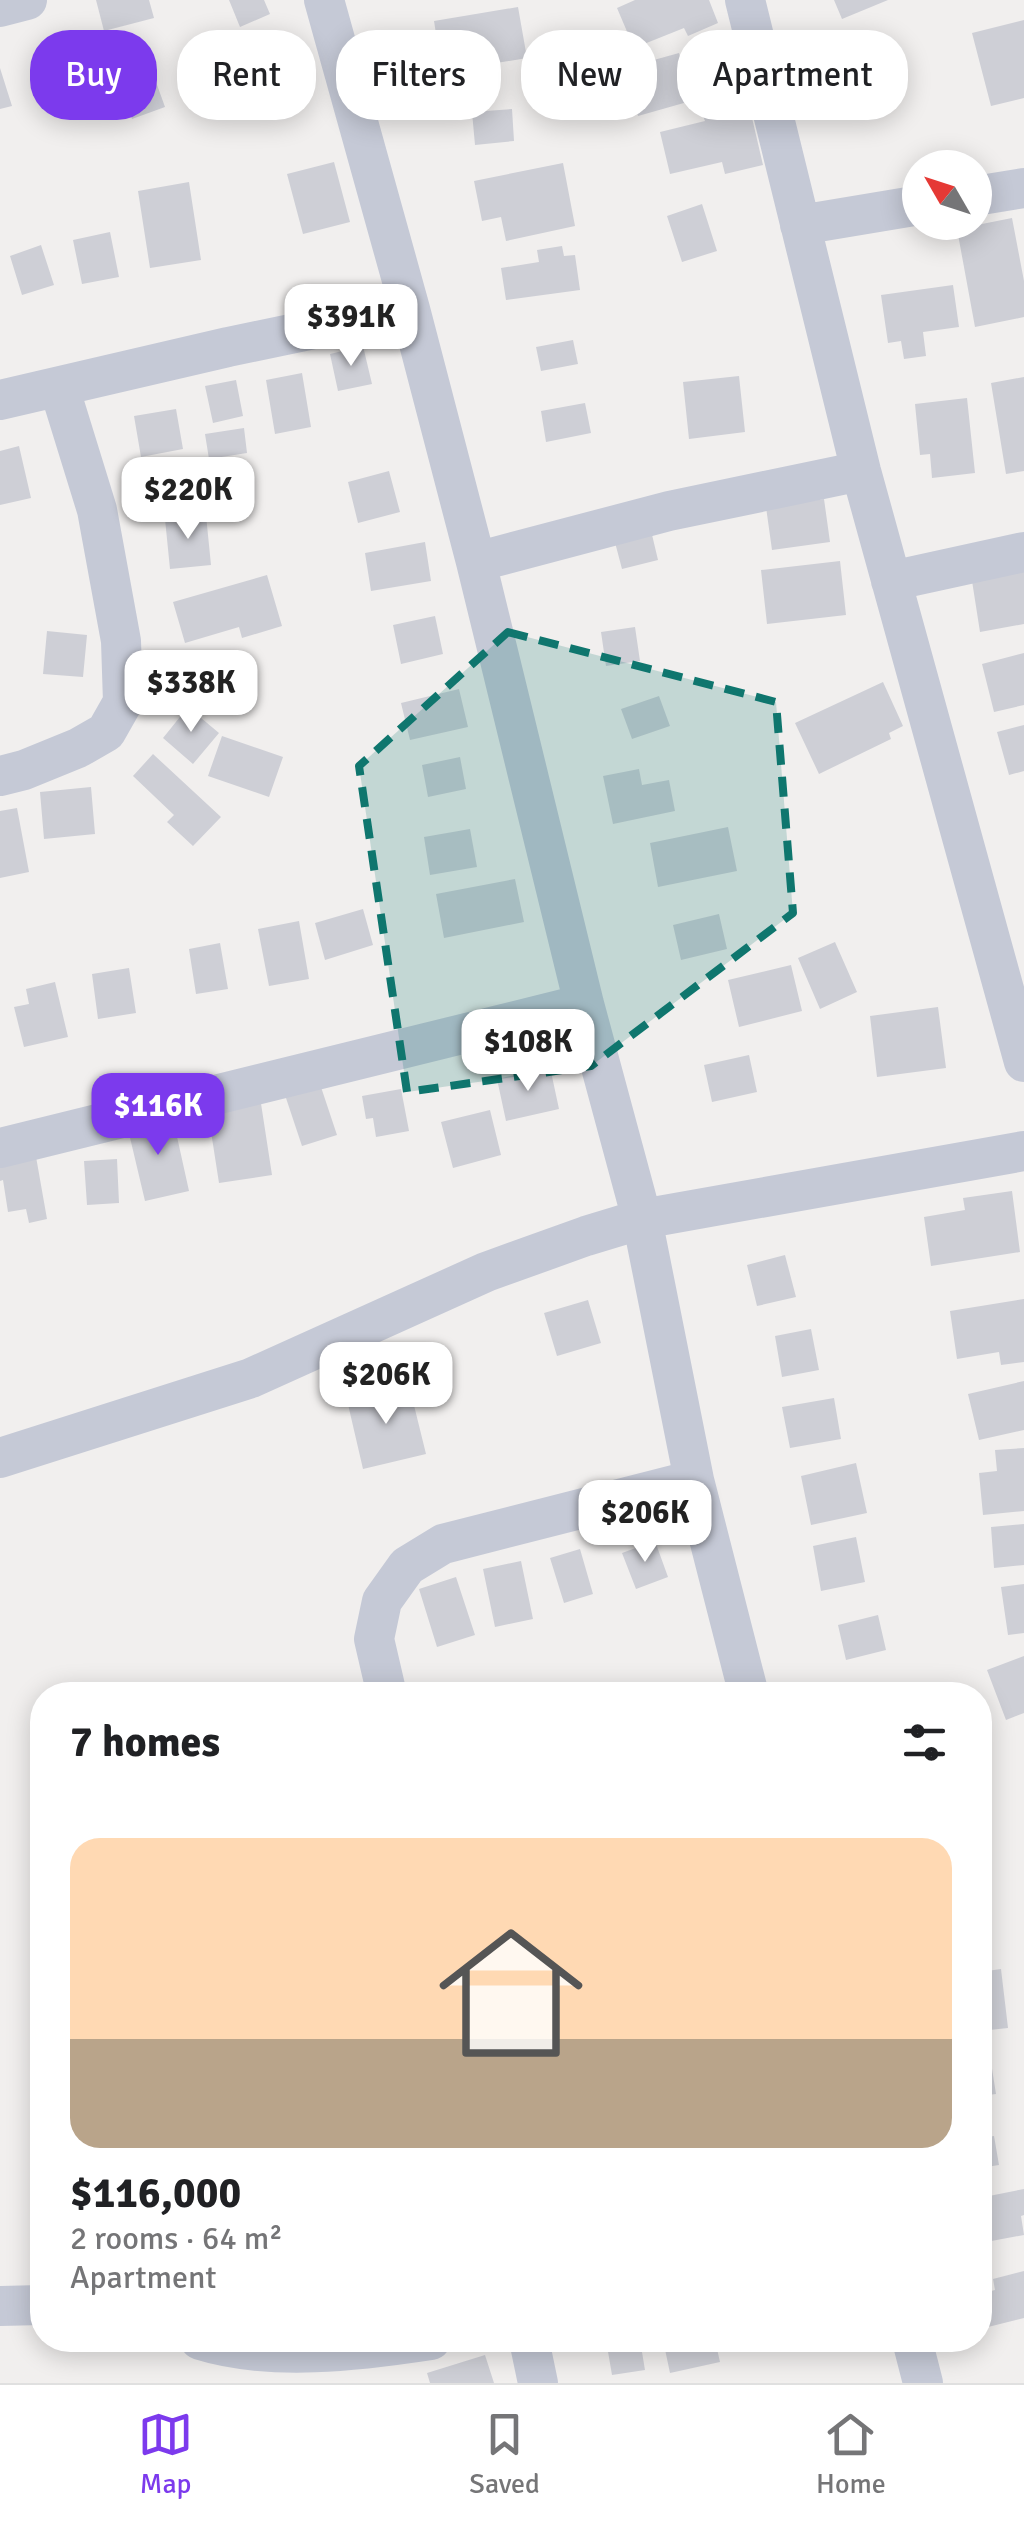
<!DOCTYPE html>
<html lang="en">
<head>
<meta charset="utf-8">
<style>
  :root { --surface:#fff; --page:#f2f2f2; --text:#202124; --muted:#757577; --line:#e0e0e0; --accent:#7c3aed }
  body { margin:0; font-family:Signika,sans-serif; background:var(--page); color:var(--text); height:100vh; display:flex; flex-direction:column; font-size:38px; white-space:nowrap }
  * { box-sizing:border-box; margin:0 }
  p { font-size:32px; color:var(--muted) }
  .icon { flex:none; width:55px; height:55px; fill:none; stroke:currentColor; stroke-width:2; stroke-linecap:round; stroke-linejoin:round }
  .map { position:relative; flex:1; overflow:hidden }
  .drawer { position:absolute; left:30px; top:1682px; width:962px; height:670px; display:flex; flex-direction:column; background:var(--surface); border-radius:40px; box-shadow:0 5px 25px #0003 }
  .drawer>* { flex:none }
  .banner { position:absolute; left:30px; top:30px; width:965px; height:90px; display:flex; gap:20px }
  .needle { width:65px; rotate:309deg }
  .fabs { position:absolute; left:902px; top:150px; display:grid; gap:20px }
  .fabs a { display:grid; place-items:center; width:90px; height:90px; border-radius:50%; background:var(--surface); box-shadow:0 5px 25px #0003; font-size:50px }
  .price { position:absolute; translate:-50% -85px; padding:0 22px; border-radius:20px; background:#fff; color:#222; font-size:32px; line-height:65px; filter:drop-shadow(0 2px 5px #0008) }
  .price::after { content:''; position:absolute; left:50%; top:60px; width:30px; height:22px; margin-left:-15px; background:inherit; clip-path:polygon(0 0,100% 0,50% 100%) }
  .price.current { background:var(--accent); color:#fff }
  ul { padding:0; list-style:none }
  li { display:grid; align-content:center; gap:20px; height:530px; padding:0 40px }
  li+li { border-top:2px solid var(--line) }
  li span { display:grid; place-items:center; height:310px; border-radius:30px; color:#555 }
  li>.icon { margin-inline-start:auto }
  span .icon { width:180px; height:180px; fill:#fffc; stroke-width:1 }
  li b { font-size:42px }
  h2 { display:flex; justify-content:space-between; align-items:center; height:120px; padding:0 40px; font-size:42px }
  .chip { padding:0 35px; border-radius:40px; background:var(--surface); box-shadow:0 5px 25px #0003; font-size:35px; line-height:90px }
  .chip.current { background:var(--accent); color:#fff }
  .dock { display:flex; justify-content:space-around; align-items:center; height:140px; border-top:2px solid var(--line); background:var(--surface); font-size:28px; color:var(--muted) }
  .dock a { display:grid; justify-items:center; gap:5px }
  .dock .current { color:var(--accent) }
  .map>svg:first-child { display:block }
  .building { fill:#cecfd6 }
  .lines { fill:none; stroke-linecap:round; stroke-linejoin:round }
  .minor { stroke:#c5c9d6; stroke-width:40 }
  .marked { fill:#0f766e; fill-opacity:0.2; stroke:#0f766e; stroke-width:8; stroke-dasharray:20 12; stroke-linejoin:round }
</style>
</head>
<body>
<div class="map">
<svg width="1024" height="2383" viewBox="0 0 1024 2383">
  <rect width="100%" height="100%" fill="#f1efee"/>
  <!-- building -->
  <path class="building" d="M 96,0 L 149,0 L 154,18 L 104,31 Z
    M 229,0 L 264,0 L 270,14 L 240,27 Z
    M 635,0 L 709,0 L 718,23 L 688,36 L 684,28 L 634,48 L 617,8 Z
    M 834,0 L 888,0 L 842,19 Z
    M 518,7 L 527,58 L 442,72 L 434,21 Z
    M 1024,20 L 1024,98 L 991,106 L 972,33 Z
    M 679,53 L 682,63 L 702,57 L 712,95 L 638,116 L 625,68 Z
    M 68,55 L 83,95 L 50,107 L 36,67 Z
    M 290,56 L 301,96 L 265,106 L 254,67 Z
    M 147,57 L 165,107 L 132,119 L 114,69 Z
    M 0,68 L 12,106 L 0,109 Z
    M 749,105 L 763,165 L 725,174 L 722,162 L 670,174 L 660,132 L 705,121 L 703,116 Z
    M 512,109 L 514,141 L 475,145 L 472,112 Z
    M 334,162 L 350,222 L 303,234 L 287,174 Z
    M 563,163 L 575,226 L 506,241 L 501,217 L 482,221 L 474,181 Z
    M 189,182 L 201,260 L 150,268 L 138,191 Z
    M 702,204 L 717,251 L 682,262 L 667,216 Z
    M 1012,218 L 1024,281 L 1024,317 L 975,327 L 957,229 Z
    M 110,232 L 119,277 L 82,284 L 73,240 Z
    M 41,245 L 54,285 L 22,295 L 10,256 Z
    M 562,246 L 564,256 L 575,255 L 580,290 L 506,300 L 501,268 L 539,262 L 537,250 Z
    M 953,285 L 959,327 L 923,332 L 926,356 L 904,359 L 901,341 L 888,343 L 881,295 Z
    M 573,340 L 578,364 L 541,371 L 536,347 Z
    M 363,346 L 372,384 L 338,391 L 330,354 Z
    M 302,373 L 311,427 L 275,434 L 266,380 Z
    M 739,376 L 745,432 L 689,439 L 683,382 Z
    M 1024,377 L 1024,471 L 1006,474 L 991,383 Z
    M 236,380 L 243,416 L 213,423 L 205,386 Z
    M 967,398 L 975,473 L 932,478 L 930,454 L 920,455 L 915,404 Z
    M 585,403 L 591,433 L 546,442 L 541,411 Z
    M 176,409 L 183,449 L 141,457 L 134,416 Z
    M 244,428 L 247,453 L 209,459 L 205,434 Z
    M 19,446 L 31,498 L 0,505 L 0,451 Z
    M 389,471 L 400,512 L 358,523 L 348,482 Z
    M 824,499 L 830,542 L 772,550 L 766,507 Z
    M 206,515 L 211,565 L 170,569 L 165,519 Z
    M 649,522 L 658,560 L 622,569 L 612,531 Z
    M 425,542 L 431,581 L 371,591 L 365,553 Z
    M 1024,558 L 1024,624 L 980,632 L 970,568 Z
    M 840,561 L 846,615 L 767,624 L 761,570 Z
    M 267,575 L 282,626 L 242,638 L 239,627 L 185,643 L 173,602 Z
    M 435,616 L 443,654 L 401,664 L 393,625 Z
    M 635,627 L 640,661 L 606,666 L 601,632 Z
    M 47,631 L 87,635 L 83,677 L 43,674 Z
    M 1024,653 L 1024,705 L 994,712 L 982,664 Z
    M 883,682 L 903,726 L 889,733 L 891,739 L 819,774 L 795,723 Z
    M 459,689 L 468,727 L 410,740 L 401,703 Z
    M 659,696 L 670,726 L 632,739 L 621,709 Z
    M 188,707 L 219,733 L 193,764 L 163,738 Z
    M 1024,725 L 1024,771 L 1009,775 L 997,732 Z
    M 222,736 L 283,757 L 269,797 L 208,776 Z
    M 153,754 L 221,817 L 193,846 L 167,822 L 174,815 L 133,776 Z
    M 460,757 L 466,789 L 428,797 L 422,765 Z
    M 639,769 L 642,785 L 669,780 L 675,811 L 613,824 L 603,776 Z
    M 91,787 L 95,834 L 44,839 L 40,792 Z
    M 17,808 L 29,872 L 0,878 L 0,811 Z
    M 728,827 L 737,871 L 658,887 L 650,843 Z
    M 470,829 L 477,867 L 430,875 L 424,837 Z
    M 515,879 L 524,922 L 444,938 L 436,894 Z
    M 363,909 L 373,945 L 325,960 L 315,923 Z
    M 719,914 L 727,949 L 681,960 L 673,925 Z
    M 299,921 L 309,979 L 269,986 L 258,929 Z
    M 835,942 L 857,992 L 820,1009 L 798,958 Z
    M 220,943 L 228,989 L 196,994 L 189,949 Z
    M 791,965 L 802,1011 L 739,1027 L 728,980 Z
    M 129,968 L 136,1013 L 98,1019 L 92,974 Z
    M 55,982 L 68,1037 L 24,1047 L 14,1007 L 29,1004 L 26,989 Z
    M 938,1007 L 946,1068 L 877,1077 L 870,1016 Z
    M 749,1055 L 757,1092 L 712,1102 L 704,1065 Z
    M 550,1067 L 559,1109 L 506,1121 L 497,1079 Z
    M 318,1078 L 337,1135 L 302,1146 L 283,1089 Z
    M 401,1089 L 409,1131 L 376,1137 L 373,1118 L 366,1119 L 362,1096 Z
    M 260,1097 L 272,1175 L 219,1183 L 207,1106 Z
    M 490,1110 L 501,1155 L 453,1168 L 441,1122 Z
    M 172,1114 L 189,1191 L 145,1201 L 127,1125 Z
    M 35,1151 L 47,1219 L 29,1223 L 26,1209 L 8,1212 L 3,1180 L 0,1181 L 0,1157 Z
    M 117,1159 L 119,1203 L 87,1205 L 84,1161 Z
    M 1012,1191 L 1020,1252 L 931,1266 L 924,1217 L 965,1210 L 963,1198 Z
    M 785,1255 L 796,1297 L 757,1306 L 747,1265 Z
    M 1024,1299 L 1024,1362 L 1001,1365 L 999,1352 L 957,1359 L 950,1311 Z
    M 588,1300 L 601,1343 L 557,1356 L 544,1313 Z
    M 811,1329 L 819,1370 L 782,1377 L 775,1336 Z
    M 1024,1381 L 1024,1430 L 979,1440 L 968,1394 Z
    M 409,1385 L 426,1454 L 363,1469 L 347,1400 Z
    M 834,1398 L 841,1439 L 790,1448 L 782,1407 Z
    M 1024,1448 L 1024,1511 L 983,1515 L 979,1473 L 997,1471 L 995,1450 Z
    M 856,1463 L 867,1513 L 811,1525 L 801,1476 Z
    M 1024,1524 L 1024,1565 L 994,1568 L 991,1527 Z
    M 856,1537 L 865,1582 L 821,1591 L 813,1546 Z
    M 655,1541 L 668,1577 L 636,1589 L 622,1553 Z
    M 580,1549 L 593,1594 L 564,1603 L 550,1558 Z
    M 521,1561 L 533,1619 L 495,1627 L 483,1569 Z
    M 456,1577 L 475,1635 L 437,1647 L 419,1589 Z
    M 1024,1584 L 1024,1633 L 1008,1635 L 1001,1587 Z
    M 878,1615 L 886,1650 L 846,1660 L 838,1625 Z
    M 1024,1656 L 1024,1713 L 1006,1720 L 987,1670 Z
    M 516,1686 L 517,1695 L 476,1695 L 476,1693 Z
    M 1001,1969 L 1008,2028 L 980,2031 L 980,1972 Z
    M 990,2056 L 996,2094 L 980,2096 L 980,2057 Z
    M 994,2136 L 999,2165 L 980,2168 L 980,2138 Z
    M 1024,2189 L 1024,2215 L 1021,2216 L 1024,2235 L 986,2242 L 981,2215 L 987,2214 L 984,2197 Z
    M 1024,2271 L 1024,2318 L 988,2327 L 980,2294 L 995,2290 L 993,2279 Z
    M 606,2340 L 640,2340 L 645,2370 L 612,2375 Z
    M 663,2340 L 715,2340 L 720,2362 L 670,2373 Z
    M 485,2355 L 494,2383 L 430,2383 L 427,2373 Z"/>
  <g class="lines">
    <!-- minor -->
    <path class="minor" d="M 324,0 L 410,309 L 476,562 L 584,1004 L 642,1219 L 694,1480 L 749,1695
      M 745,0 L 861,471 L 1024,1062
      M 0,7 L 27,0
      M 975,196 L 1024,188
      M 800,225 L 920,205
      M 0,400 L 228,347 L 410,309
      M 476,562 L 669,511 L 861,471
      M 891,581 L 1024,552
      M 0,776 L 24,770 L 78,748 L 106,732 L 123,702 L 121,641 L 97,510 L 59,387
      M 0,1148 L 584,1004
      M 0,1458 L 251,1378 L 486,1272 L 586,1236 L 642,1219 L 1024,1151
      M 387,1695 L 374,1639 L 382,1601 L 407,1566 L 443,1544 L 694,1480
      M 0,2306 L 42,2305
      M 200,2340 C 270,2362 359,2351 431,2340
      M 529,2340 L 538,2383
      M 912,2340 L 923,2383"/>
  </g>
  <!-- marked area -->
  <path class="marked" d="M 508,632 L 776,702 L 793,913 L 591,1066 L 407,1092 L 359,766 Z"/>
</svg>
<div class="fabs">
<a><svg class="needle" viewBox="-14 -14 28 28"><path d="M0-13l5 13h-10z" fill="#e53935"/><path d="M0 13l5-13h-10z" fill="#757577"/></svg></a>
</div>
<b class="price" style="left:351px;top:369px">$391K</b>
<b class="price" style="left:188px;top:542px">$220K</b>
<b class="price" style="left:191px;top:735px">$338K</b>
<b class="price" style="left:528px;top:1094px">$108K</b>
<b class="price current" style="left:158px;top:1158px">$116K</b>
<b class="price" style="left:386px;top:1427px">$206K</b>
<b class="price" style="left:645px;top:1565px">$206K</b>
<div class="banner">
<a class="chip current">Buy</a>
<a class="chip">Rent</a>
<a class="chip">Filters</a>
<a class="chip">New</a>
<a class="chip">Apartment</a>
</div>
<section class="drawer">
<h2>7 homes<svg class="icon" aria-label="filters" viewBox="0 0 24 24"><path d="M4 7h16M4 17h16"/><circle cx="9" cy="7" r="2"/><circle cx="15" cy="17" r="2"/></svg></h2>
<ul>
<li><span style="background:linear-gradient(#ffd9b3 65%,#b9a48a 0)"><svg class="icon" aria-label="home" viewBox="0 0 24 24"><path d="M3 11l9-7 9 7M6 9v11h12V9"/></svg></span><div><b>$116,000</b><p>2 rooms · 64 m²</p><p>Apartment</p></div></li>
</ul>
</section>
</div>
<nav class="dock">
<a class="current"><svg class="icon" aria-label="map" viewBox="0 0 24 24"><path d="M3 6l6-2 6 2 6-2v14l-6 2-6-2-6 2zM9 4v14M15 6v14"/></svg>Map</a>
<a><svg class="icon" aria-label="saved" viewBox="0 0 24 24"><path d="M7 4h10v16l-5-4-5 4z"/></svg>Saved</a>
<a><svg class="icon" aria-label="home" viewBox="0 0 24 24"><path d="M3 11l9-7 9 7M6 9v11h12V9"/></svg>Home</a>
</nav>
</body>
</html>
